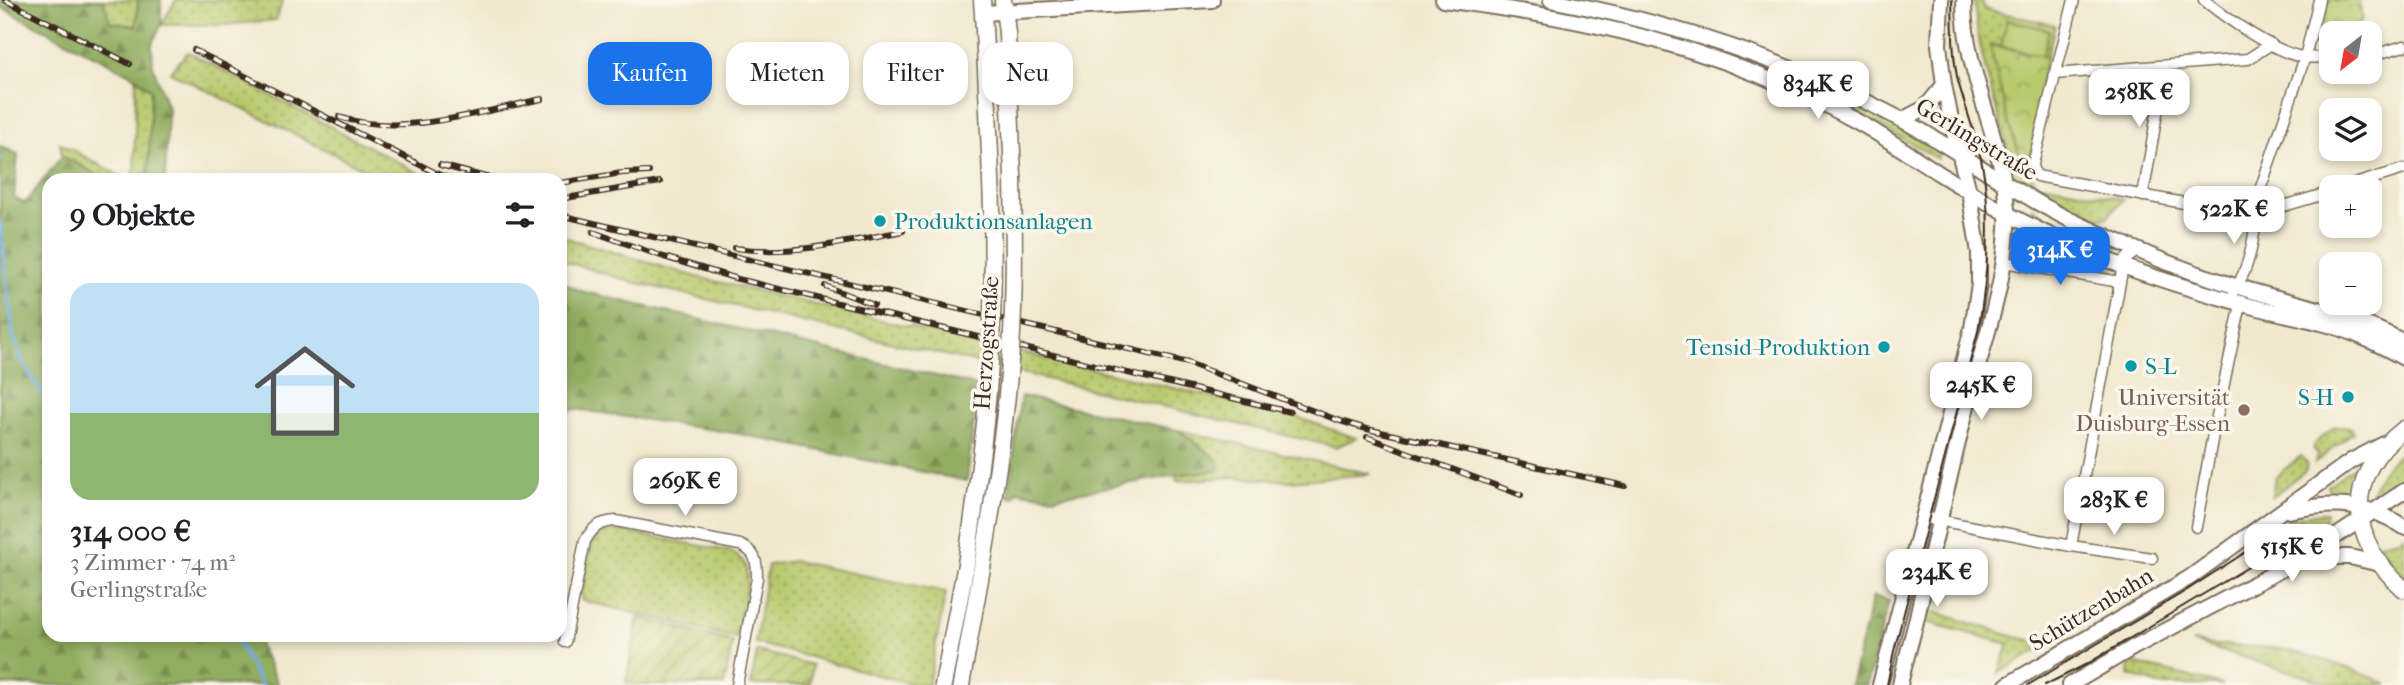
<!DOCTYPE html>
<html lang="de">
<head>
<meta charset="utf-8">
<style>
  :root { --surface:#fff; --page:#f6f6f6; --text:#202124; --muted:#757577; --line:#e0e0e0; --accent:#1a73e8 }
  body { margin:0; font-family:"IM FELL French Canon",serif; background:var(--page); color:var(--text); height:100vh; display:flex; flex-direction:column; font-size:26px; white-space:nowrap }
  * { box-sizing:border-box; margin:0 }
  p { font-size:23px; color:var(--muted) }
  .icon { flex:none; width:38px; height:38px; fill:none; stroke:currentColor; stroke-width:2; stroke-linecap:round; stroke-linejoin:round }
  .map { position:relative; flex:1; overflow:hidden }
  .sheet { position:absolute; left:42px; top:173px; width:525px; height:469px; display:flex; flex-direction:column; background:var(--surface); border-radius:21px; box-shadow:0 4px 10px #0003 }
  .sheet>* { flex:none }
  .guide { position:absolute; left:588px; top:42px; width:665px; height:63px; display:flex; gap:14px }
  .needle { width:46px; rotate:211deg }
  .tools { position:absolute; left:2319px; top:21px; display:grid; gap:14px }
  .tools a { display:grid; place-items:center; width:63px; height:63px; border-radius:14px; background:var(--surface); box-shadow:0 4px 10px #0003; font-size:35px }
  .price { position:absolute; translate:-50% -60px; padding:0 16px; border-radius:14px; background:#fff; color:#222; font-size:23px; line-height:46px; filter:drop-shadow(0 2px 4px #0008) }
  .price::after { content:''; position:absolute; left:50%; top:42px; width:21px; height:16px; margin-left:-10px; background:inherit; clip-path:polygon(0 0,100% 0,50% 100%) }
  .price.active { background:var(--accent); color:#fff }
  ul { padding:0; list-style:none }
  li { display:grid; align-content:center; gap:14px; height:371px; padding:0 28px }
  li+li { border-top:2px solid var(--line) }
  li span { display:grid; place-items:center; height:217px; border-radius:21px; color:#555 }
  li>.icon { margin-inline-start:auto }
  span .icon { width:126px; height:126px; fill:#fffc; stroke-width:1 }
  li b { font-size:30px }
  h2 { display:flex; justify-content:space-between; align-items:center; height:84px; padding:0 28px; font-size:30px }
  .chip { padding:0 24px; border-radius:21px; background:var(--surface); box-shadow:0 4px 10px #0003; font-size:24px; line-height:63px }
  .chip.active { background:var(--accent); color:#fff }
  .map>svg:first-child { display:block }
  .grass { fill:url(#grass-dots); stroke:#797a45; stroke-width:2 }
  .forest { fill:url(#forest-firs); stroke:#666c3f; stroke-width:2 }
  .park { fill:url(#park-crowns); stroke:#797a45; stroke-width:2 }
  .garden { fill:url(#garden-furrows); stroke:#797a45; stroke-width:2 }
  .pitch { fill:#b7c96c; stroke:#797a45; stroke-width:2 }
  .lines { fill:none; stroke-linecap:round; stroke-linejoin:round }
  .stream { stroke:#73ace3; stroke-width:3.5 }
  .street-casing { stroke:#7b6d5c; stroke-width:13 }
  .secondary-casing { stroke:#7b6d5c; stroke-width:18 }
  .primary-casing { stroke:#7b6d5c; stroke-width:19 }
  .street { stroke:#fff; stroke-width:10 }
  .secondary { stroke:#fff; stroke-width:14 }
  .primary { stroke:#fff; stroke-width:16 }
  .tram { stroke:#3b2a1e; stroke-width:2 }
  .rail-casing { stroke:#3b2a1e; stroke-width:6 }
  .rail { stroke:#fbf7ec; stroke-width:3.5; stroke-dasharray:10; stroke-linecap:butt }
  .primary-bridge-casing { stroke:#7b6d5c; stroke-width:19; stroke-linecap:butt }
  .primary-bridge { stroke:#fff; stroke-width:16 }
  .culture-dot { fill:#0f9aa8; stroke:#fbf7ec; stroke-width:2.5 }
  .education-dot { fill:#8d6e63; stroke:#fbf7ec; stroke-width:2.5 }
  .labels { text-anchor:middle; stroke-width:7; stroke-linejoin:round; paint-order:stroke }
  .street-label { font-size:23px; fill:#3b2a1e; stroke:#fbf7ec }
  .culture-label { font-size:23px; fill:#0d838f; stroke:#fbf7ec; text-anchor:start }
  .education-label { font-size:23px; fill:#785e54; stroke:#fbf7ec; text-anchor:end }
</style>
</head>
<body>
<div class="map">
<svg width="2404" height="685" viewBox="0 0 2404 685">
  <defs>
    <pattern id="grass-dots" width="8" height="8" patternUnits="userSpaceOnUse" patternTransform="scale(1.75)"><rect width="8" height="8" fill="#b7c96c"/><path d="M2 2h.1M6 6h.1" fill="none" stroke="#96a358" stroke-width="1.8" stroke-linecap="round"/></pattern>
    <pattern id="forest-firs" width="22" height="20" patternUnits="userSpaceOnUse" patternTransform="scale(1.75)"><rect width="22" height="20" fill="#91ad60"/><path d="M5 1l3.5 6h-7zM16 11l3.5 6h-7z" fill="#788d4f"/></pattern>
    <pattern id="park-crowns" width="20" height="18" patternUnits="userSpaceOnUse" patternTransform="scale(1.75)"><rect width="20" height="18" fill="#b7c96c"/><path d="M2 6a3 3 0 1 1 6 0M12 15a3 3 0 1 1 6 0" fill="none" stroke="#96a358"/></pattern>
    <pattern id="garden-furrows" width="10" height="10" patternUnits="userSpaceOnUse" patternTransform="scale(1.75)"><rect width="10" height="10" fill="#b7c96c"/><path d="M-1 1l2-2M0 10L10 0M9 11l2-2" fill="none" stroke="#96a358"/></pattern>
  </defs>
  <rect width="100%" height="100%" fill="#fbf7ec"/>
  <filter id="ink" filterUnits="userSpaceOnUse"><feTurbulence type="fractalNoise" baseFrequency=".0143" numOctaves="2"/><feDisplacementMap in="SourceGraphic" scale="14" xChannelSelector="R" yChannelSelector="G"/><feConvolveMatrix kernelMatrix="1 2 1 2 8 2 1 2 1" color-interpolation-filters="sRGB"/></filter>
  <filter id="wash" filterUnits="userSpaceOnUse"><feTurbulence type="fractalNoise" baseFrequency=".00686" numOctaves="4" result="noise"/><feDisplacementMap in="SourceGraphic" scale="28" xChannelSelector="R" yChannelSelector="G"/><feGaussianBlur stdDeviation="1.57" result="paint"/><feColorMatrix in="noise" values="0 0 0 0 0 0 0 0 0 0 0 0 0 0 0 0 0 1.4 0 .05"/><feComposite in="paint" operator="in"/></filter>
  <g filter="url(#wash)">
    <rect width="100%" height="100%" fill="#f1e9cf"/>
    <!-- grass -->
    <path class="grass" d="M 103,0 L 138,0 L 136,26 L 110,22 Z
      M 176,0 L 283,0 L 276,20 L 224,25 L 161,25 Z
      M 1496,0 C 1587,0 1687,40 1774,68 L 1777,75 C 1684,39 1594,18 1496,0 Z
      M 1974,0 L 1982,0 L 1984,9 L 2055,25 L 2047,57 L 2043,56 L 2049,30 L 2007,20 L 2001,46 L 1990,45 L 2008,122 L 2020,154 L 2031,154 L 2028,170 L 2035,181 L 2027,186 L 2011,175 L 2006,157 L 2007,146 C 1994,99 1977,50 1974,0 Z
      M 188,52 L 432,180 L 386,180 L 170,72 Z
      M 136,77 L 151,90 L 148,180 L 134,180 Z
      M 1806,85 L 1864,108 L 1937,146 L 1938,159 L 1864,117 L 1804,88 Z
      M 60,143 L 127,180 L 102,180 L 89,170 L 62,156 Z
      M 2042,184 L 2124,199 L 2107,217 L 2098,218 L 2040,188 Z
      M 2032,207 L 2054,221 L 2119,247 L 2113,256 L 2053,230 L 2034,216 Z
      M 2036,235 L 2107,266 L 2115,271 L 2116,277 L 2066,268 L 2072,262 L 2042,256 L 2035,262 L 2014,259 L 2015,240 L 2025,246 L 2035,244 Z
      M 560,236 L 697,277 L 1294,416 L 1356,438 L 1336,447 L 625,280 L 560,260 Z
      M 2335,426 L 2351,428 L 2353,432 L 2315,463 L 2318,454 L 2313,448 L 2314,444 Z
      M 1178,430 L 1371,474 L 1290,481 L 1234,477 L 1177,481 L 1176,475 L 1219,470 L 1219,461 Z
      M 2404,450 L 2404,476 L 2373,503 L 2370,502 C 2373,477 2386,465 2404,450 Z
      M 2301,456 L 2307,463 L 2306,470 L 2272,497 L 2275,477 Z
      M 2362,461 L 2349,496 L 2346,500 L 2333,499 L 2327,486 Z
      M 2326,512 L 2325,520 L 2309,530 L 2302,521 L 2280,536 L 2287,548 L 2328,525 L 2333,529 L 2267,566 L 2252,542 C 2280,521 2290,517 2326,512 Z
      M 615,530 L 729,551 C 736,555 742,558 745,565 C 752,582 739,620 736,638 L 581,600 L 591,544 L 601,534 Z
      M 2404,535 L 2404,576 L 2393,566 L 2379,543 L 2399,539 Z
      M 793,561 L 946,592 L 928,685 L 917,685 L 755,643 L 768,565 Z
      M 1929,610 L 2015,637 L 2049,644 L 1999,673 L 2009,644 L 1926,622 Z
      M 2192,642 C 2219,647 2247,645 2274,648 C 2301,651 2363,672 2388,685 L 2334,685 Z
      M 2133,663 L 2223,685 L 2159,685 L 2129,675 L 2129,667 Z"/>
    <!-- forest -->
    <path class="forest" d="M 0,0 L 103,0 L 110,22 L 136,26 L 138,0 L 161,0 L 161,25 L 152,44 L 153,66 L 168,109 L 165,180 L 148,180 L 151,90 L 136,77 L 0,7 Z
      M 0,146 L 18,154 L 14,198 L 25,203 L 62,156 L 89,170 L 102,180 L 49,180 L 49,635 L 255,635 L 278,685 L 0,685 Z
      M 560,281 L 581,291 L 978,386 L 967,481 L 740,434 L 574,409 L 560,414 Z
      M 1021,396 L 1178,430 L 1219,461 L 1219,470 L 1176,475 L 1055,497 L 1016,491 L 1015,497 L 1008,497 Z
      M 1873,596 L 1889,601 L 1867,685 L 1850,685 Z"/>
    <!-- park -->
    <path class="park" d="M 2329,0 L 2358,0 L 2363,17 L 2353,33 L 2331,33 L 2331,46 L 2318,46 Z
      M 1990,45 L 2047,57 L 2040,87 L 2045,88 L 2031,154 L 2020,155 L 2008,122 Z"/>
    <!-- garden -->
    <path class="garden" d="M 638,617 L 733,642 L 724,685 L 638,685 L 626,683 Z
      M 757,651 L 812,665 L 810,685 L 751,685 Z"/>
    <!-- pitch -->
    <path class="pitch" d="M 2007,20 L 2049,30 L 2043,56 L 2001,46 Z"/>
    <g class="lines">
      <!-- stream -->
      <path class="stream" d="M 0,159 L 0,158
        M 0,222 L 13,335 L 23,363 L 43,395
        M 234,635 L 261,685"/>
    </g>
  </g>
  <g filter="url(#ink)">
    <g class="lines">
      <defs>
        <path id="street" d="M 2074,0 L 2032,168 L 2037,176 L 2244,214 L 2257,214 L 2331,192
          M 2204,0 C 2226,18 2275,53 2303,57 C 2312,58 2322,57 2331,57
          M 2370,56 L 2404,46
          M 2054,74 L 2248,59 L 2271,44
          M 2345,187 L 2404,169
          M 2143,196 L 2165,66
          M 2004,262 L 2120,282
          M 2234,291 C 2251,267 2256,227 2257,199 L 2305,57 L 2319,0
          M 2216,421 L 2241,304
          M 1923,517 L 2071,546 L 2152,558
          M 2196,527 L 2214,429
          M 2071,546 L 2123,266 L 2126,259 L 2138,250
          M 565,642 L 585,541 C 593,527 599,522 616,521 L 740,545 C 756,552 757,561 757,578 L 737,685"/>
        <path id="secondary" d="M 1443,0 C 1594,19 1726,49 1860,123 C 1888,139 1914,157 1940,174 C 1988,204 2038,232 2089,253 C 2138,273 2189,289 2240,303 C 2273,313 2309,318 2342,329 C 2364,337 2384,347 2404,358
          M 1551,0 C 1674,23 1793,62 1904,121 C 1956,149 2002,184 2053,211 C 2078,225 2105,235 2130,247 C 2171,265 2216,281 2259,293 C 2309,307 2358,317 2404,342
          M 983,13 L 1212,0
          M 1902,120 L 1925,108 L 1944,85
          M 2289,511 C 2332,502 2367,502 2404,527
          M 2306,557 L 2350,557 L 2380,564
          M 1880,685 L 1972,328 L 1979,284 L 1979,253 L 1969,191 L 1953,129 L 1944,85 L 1939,45 L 1941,0
          M 1900,685 C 1905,659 1914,634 1919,608 C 1935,540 1950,473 1967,406 C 1982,347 2004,291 2007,229 C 2011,150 1963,78 1964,0
          M 2007,685 L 2189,578 L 2351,461 L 2384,444
          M 2070,685 L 2134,647 L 2305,557 L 2404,491"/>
        <path id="primary" d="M 982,0 L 984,30
          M 1003,0 L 1007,33 L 1013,177
          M 2404,429 C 2343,476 2347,540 2404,589
          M 943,685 L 966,564
          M 961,685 L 982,568"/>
      </defs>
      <!-- street casing -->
      <use href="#street" class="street-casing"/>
      <!-- secondary casing -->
      <use href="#secondary" class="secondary-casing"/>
      <!-- primary casing -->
      <use href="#primary" class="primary-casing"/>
      <!-- street -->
      <use href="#street" class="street"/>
      <!-- secondary -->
      <use href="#secondary" class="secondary"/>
      <!-- primary -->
      <use href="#primary" class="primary"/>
      <!-- tram -->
      <path class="tram" d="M 1887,685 L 1894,651 L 1978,331 C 1988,275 1993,215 1981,159 C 1975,132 1965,107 1958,81 C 1952,55 1953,27 1952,0
        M 2028,685 L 2184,592 L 2252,548
        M 2045,685 L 2087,664 L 2260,560"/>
      <defs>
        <path id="rail" d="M 5,0 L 130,64
          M 194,50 L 438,174 L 455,180
          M 339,117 C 402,137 479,112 542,99
          M 440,165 L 497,180
          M 560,183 L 622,173 L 649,172
          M 560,199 L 660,182
          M 560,215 L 1188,363 L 1340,421 L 1367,429 L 1625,486
          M 593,232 L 664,257 L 738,279 L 1290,412
          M 734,248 C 794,256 845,242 903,231
          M 825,286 L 874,305
          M 1367,437 L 1521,495"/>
      </defs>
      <!-- rail casing -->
      <use href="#rail" class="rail-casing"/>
      <!-- rail -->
      <use href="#rail" class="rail"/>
      <defs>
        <path id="primary-bridge" d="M 966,564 C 977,491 988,417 991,343 C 996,238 989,134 984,30
          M 982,568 C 994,495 1006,423 1011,349 C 1015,292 1014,234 1013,177"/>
      </defs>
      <!-- primary-bridge casing -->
      <use href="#primary-bridge" class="primary-bridge-casing"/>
      <!-- primary-bridge -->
      <use href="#primary-bridge" class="primary-bridge"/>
    </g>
  </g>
  <!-- markers -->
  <g class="culture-dot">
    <circle cx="880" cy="221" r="7"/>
    <circle cx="1884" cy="347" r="7"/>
    <circle cx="2131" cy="366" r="7"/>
    <circle cx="2348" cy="397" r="7"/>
  </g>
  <circle class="education-dot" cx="2244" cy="410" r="7"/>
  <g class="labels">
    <!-- street labels -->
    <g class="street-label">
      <text transform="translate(1977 139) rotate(31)" y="8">Gerlingstraße</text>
      <text transform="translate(986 343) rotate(-86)" y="8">Herzogstraße</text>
      <text transform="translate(2091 609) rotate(-31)" y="8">Schützenbahn</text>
    </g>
    <!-- culture labels -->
    <g class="culture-label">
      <text x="894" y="229">Produktionsanlagen</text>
      <text x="1870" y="355" text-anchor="end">Tensid-Produktion</text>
      <text x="2145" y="374">S-L</text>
      <text x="2334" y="405" text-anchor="end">S-H</text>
    </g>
    <!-- education labels -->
    <g class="education-label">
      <text x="2230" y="405">Universität<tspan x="2230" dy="26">Duisburg-Essen</tspan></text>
    </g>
  </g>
</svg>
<div class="tools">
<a><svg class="needle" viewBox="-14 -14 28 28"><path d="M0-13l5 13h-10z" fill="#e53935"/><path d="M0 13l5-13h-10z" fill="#757577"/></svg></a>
<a><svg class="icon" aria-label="layers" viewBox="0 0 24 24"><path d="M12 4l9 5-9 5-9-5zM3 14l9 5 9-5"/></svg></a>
<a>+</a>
<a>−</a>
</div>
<b class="price" style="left:1818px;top:121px">834K €</b>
<b class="price" style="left:2139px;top:129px">258K €</b>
<b class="price" style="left:2234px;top:246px">522K €</b>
<b class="price active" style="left:2060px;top:287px">314K €</b>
<b class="price" style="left:1981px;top:422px">245K €</b>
<b class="price" style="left:685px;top:518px">269K €</b>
<b class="price" style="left:2114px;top:537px">283K €</b>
<b class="price" style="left:2292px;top:584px">515K €</b>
<b class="price" style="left:1937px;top:609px">234K €</b>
<div class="guide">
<a class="chip active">Kaufen</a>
<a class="chip">Mieten</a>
<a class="chip">Filter</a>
<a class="chip">Neu</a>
</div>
<section class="sheet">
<h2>9 Objekte<svg class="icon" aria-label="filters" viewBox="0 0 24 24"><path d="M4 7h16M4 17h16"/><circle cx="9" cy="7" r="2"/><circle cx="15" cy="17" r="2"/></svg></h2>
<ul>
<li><span style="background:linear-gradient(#bfe0f5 60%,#8fb573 0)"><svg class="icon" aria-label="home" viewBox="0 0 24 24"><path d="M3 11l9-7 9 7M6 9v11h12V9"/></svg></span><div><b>314 000 €</b><p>3 Zimmer · 74 m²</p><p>Gerlingstraße</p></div></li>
</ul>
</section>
</div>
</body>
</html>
